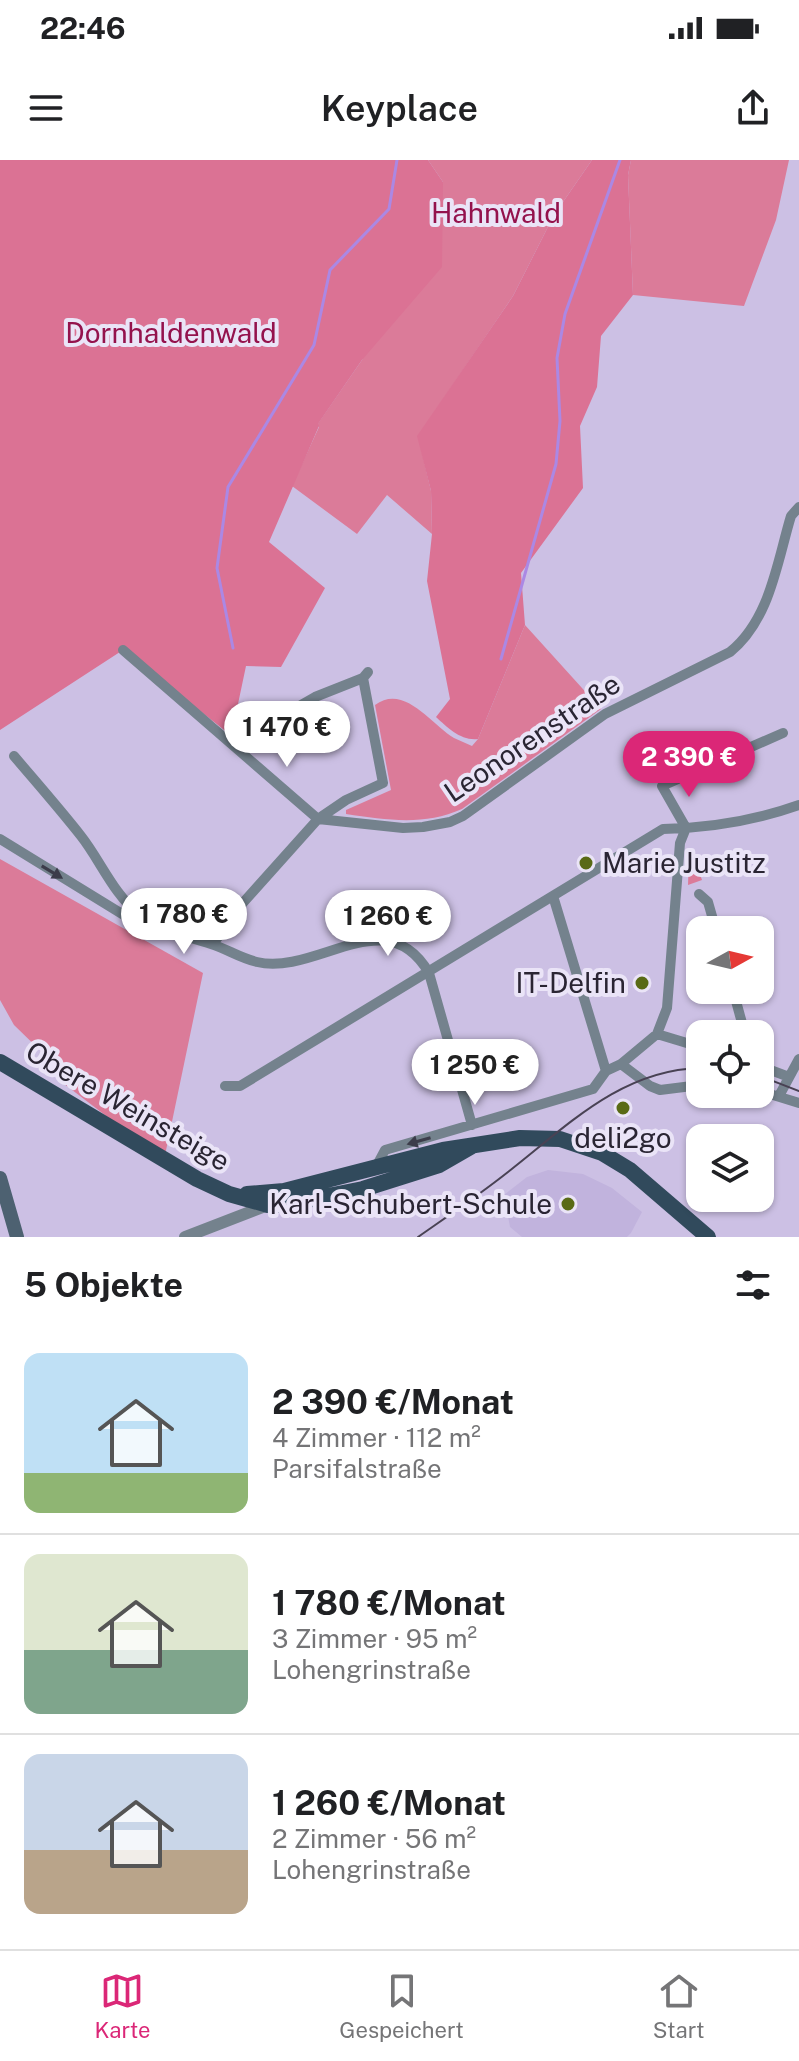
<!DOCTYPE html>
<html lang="de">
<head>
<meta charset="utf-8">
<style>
  :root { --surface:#fff; --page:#f2f2f2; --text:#202124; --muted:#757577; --line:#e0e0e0; --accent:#db2777 }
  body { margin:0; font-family:"Public Sans",sans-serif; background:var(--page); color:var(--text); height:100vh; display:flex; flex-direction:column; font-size:30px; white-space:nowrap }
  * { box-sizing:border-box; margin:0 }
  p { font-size:26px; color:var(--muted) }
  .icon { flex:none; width:44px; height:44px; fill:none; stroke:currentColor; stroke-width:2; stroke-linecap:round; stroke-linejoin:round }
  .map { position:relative; height:1077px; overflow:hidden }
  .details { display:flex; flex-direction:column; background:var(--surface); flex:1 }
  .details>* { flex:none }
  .needle { width:52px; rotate:82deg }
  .fabs { position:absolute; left:686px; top:756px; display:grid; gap:16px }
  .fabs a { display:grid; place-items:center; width:88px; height:88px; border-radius:16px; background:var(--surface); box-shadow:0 2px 6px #0004; font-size:40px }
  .price { position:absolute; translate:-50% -68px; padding:0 18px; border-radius:28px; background:#fff; color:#222; font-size:26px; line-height:52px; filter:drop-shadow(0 2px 4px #0008) }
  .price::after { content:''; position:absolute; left:50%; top:48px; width:24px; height:18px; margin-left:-12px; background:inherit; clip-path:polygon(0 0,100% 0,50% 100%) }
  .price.selected { background:var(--accent); color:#fff }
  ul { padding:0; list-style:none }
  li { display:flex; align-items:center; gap:24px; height:200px; padding:0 24px }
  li+li { border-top:2px solid var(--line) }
  li span { display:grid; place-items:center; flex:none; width:224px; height:160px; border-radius:16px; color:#555 }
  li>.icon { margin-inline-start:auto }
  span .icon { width:96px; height:96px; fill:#fffc; stroke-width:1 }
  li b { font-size:34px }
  h2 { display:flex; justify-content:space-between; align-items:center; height:96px; padding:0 24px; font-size:34px }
  .status { display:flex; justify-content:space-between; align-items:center; height:56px; padding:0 40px; background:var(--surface); direction:ltr }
  .status svg { height:22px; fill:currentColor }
  header { display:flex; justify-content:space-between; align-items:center; height:104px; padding:0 24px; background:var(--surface); font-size:36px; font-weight:600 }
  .menu { display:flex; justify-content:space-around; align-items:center; height:112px; border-top:2px solid var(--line); background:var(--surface); font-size:22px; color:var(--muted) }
  .menu a { display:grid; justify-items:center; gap:4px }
  .menu .selected { color:var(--accent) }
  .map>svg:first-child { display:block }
  .built { fill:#c1b3dd }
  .green { fill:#db7b99 }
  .forest { fill:#db7294 }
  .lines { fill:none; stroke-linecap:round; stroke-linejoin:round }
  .stream { stroke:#ab88e4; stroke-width:3 }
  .minor { stroke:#74828d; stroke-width:10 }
  .tertiary { stroke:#74828d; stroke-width:12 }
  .secondary { stroke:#4d6171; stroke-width:14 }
  .primary { stroke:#314a5c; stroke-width:16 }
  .tram { stroke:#494254; stroke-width:2 }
  .oneway { fill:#3c3c4a }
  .poi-dot { fill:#596a16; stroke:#eae4f7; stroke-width:3 }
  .labels { text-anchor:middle; stroke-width:8; stroke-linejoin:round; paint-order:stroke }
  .park-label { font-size:28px; fill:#94124d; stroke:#eae4f7 }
  .street-label { font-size:28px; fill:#2a2533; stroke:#eae4f7 }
  .poi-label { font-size:28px; fill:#2a2533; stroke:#eae4f7; text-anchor:end }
</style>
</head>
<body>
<div class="status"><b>22:46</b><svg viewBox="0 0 49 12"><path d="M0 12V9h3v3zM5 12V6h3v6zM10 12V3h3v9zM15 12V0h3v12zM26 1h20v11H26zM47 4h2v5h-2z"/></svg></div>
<header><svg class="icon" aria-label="menu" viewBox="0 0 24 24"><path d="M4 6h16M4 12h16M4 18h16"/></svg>Keyplace<svg class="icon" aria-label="share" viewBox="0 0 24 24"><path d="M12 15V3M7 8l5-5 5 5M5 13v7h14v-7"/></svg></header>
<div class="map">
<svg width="799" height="1077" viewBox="0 0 799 1077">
  <rect width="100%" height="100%" fill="#ccc0e4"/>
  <!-- built -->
  <path class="built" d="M 548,1010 L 583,1014 L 612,1028 L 642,1052 L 631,1073 L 627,1077 L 522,1077 L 510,1067 L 504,1035 L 527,1017 Z"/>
  <!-- green -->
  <path class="green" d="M 428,0 L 592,0 L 554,55 L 513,136 L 418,276 L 431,331 L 432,374 L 387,335 L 357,374 L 292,326 L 319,267 L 317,265 L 362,200 L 443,22 Z
    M 631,0 L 789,0 L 776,60 L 744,146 L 633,135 L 628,15 Z
    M 525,465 L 601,549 L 462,649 C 424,666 387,660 346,654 L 346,650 L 391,630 L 375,545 C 404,523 431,564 454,578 C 460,581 466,583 472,586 L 478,579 Z
    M 692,691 L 702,720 L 688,725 L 689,696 Z
    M 0,699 L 203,813 L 164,1000 L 59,920 L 51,901 L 14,865 L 0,840 Z"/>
  <!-- forest -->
  <path class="forest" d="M 0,0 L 428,0 L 443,22 L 442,107 L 362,200 L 318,264 L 319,266 L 269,382 L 325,428 L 281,507 L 246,506 L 238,544 L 249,550 L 228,573 L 123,490 L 0,570 Z
    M 592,0 L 631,0 L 628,15 L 633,135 L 601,176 L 597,227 L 580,266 L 583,328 L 521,413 L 525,465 L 478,579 C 461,581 448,568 436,557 L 450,539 L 427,421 L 432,374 L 431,331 L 417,276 L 513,136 L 554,55 Z"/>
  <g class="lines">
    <!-- stream -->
    <path class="stream" d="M 233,488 L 217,408 L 228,327 L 314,185 L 330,110 L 389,49 L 397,0
      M 501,499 L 556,304 L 560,261 L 557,198 L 565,154 L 620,0"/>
    <!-- minor -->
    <path class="minor" d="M 123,490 L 318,659 L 403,668 L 423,667 L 450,662 L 463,656 L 605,554 L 730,492 C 770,460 777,402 791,356 L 799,347
      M 233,584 L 315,537 L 363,518 L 368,512
      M 14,596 C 36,622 59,648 81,676 C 100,700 114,735 139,754 C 163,773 184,775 211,784 C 227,789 240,798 257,802 C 317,816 386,739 429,813 L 472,965
      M 686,668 L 662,626 L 783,573
      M 0,679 L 127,757 L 151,775 L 166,771
      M 699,734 L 708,742 L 716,770
      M 553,736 L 606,911
      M 213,784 L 241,745 L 318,659 L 346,640 L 383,623 L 363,518
      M 733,830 L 745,874
      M 657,874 L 667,848 L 680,683 L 686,668
      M 657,874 L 700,887
      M 621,904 L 650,926 L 660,930 L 700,925
      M 760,906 L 789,917
      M 225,926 L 240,926 L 663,669 C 708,668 757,660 799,645
      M 760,931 L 799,943
      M 779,936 L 799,899
      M 377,1005 L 385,990 L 593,929 L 606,911 L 621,904 L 657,874"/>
    <!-- tertiary -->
    <path class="tertiary" d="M 185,1077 L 268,1045"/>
    <!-- secondary -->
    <path class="secondary" d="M 0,1018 L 17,1077"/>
    <!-- primary -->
    <path class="primary" d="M 0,902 L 197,1019 L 229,1034 L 268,1045 L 283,1045 L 363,1029 L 439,1005 L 472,986
      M 247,1034 L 284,1031 L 443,990 L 520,978 L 560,979 L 602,993 L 630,1010 L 708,1077"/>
    <!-- tram -->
    <path class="tram" d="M 760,916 L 799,931
      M 418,1077 C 448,1056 479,1035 508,1012 C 567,966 621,910 700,908"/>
  </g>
  <!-- one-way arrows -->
  <defs><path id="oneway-solid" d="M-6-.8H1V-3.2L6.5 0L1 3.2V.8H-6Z" transform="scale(2)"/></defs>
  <g class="oneway">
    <use href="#oneway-solid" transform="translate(52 712) rotate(31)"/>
    <use href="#oneway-solid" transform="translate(419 981) rotate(164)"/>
  </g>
  <!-- markers -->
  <g class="poi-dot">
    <circle cx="586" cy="703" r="8"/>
    <circle cx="642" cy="823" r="8"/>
    <circle cx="623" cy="948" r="8"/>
    <circle cx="568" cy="1044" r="8"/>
  </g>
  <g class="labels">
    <!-- park labels -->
    <g class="park-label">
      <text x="496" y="63">Hahnwald</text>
      <text x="171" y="183">Dornhaldenwald</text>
    </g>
    <!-- street labels -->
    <g class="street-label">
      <text transform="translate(532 578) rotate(-34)" y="10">Leonorenstraße</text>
      <text transform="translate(128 946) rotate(30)" y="10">Obere Weinsteige</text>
    </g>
    <!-- poi labels -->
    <g class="poi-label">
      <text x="602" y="713" text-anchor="start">Marie Justitz</text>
      <text x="626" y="833">IT-Delfin</text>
      <text x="623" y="988" text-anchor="middle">deli2go</text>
      <text x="552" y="1054">Karl-Schubert-Schule</text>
    </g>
  </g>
</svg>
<div class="fabs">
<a><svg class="needle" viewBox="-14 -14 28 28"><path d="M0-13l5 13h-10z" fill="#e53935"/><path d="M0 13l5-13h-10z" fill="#757577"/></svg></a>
<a><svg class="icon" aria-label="locate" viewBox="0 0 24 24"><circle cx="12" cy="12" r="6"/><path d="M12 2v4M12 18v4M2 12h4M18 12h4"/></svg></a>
<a><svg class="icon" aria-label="layers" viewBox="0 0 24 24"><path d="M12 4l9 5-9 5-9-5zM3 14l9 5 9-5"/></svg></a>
</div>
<b class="price" style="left:287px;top:609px">1 470 €</b>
<b class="price selected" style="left:689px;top:639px">2 390 €</b>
<b class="price" style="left:184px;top:796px">1 780 €</b>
<b class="price" style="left:388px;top:798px">1 260 €</b>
<b class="price" style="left:475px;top:947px">1 250 €</b>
</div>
<section class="details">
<h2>5 Objekte<svg class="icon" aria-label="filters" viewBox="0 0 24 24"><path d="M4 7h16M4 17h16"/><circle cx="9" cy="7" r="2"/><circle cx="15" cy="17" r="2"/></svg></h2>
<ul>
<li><span style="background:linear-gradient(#bfe0f5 75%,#8fb573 0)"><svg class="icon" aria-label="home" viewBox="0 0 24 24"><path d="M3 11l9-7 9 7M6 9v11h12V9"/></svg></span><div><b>2 390 €/Monat</b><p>4 Zimmer · 112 m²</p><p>Parsifalstraße</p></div></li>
<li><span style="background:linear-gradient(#dfe7d0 60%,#7fa58c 0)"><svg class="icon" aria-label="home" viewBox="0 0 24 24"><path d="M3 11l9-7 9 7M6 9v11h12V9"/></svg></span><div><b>1 780 €/Monat</b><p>3 Zimmer · 95 m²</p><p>Lohengrinstraße</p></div></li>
<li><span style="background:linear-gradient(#c9d6e8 60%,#b9a48a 0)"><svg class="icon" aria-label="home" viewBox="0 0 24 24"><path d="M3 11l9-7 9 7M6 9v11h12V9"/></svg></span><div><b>1 260 €/Monat</b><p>2 Zimmer · 56 m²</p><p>Lohengrinstraße</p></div></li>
</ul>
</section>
<nav class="menu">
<a class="selected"><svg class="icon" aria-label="map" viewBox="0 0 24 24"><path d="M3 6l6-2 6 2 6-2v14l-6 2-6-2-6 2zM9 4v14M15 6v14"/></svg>Karte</a>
<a><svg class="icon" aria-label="saved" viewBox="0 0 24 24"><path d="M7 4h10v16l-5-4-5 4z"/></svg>Gespeichert</a>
<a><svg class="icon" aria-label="home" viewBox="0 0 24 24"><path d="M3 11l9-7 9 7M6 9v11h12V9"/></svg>Start</a>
</nav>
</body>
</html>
